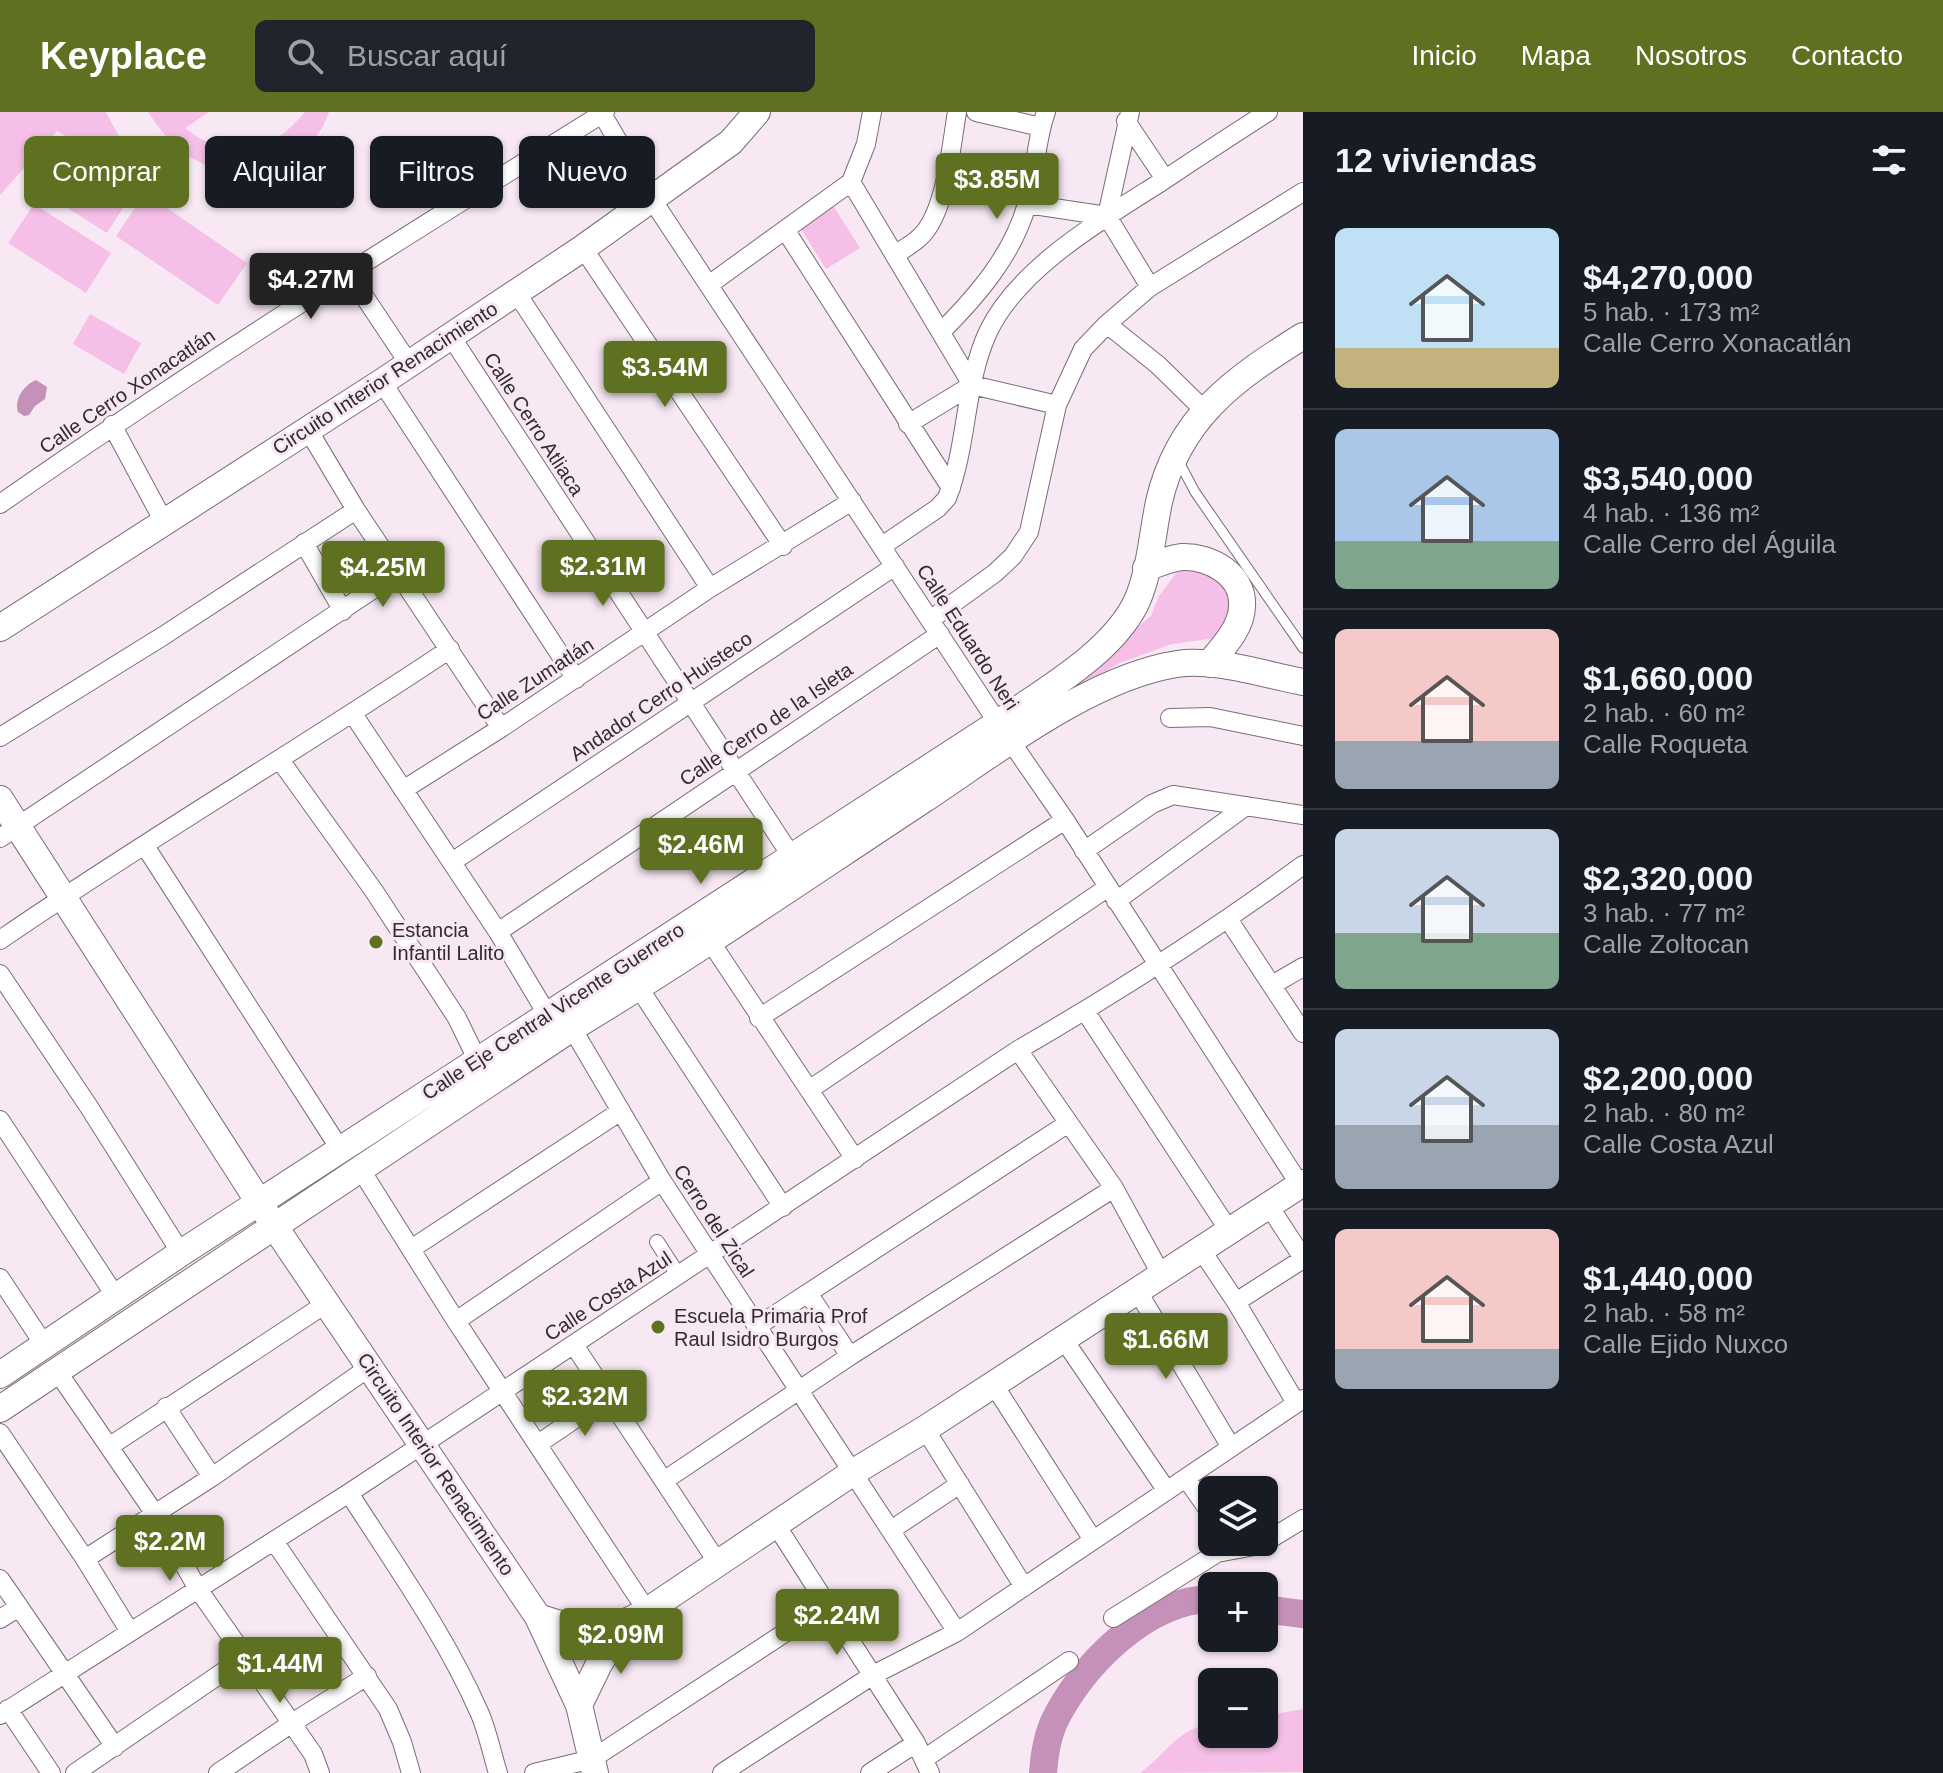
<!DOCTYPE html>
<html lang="es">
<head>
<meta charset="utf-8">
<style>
  :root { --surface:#171b24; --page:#20242c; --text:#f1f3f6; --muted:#9ea1a6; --line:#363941; --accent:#5d7121 }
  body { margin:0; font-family:Arial,sans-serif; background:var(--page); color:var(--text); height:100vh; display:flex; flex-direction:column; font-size:30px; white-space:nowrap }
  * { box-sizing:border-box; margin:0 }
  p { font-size:26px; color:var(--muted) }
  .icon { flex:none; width:44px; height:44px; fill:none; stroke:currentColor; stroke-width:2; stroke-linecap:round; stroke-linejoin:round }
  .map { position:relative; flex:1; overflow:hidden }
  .details { display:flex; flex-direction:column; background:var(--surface); width:640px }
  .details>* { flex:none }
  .guide { position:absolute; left:24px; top:24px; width:760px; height:72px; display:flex; gap:16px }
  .fabs { position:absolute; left:1198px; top:1364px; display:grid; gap:16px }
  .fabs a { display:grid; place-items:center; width:80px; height:80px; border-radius:12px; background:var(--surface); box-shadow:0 2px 6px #0004; font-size:40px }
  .price { position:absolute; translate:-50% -68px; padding:0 18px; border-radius:8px; background:var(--accent); color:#fff; font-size:26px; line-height:52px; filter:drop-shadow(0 2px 4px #0008) }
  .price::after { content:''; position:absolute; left:50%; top:48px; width:24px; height:18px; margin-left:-12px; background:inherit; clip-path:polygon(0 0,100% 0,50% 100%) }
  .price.active { background:#222; color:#fff }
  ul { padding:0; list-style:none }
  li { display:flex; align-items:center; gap:24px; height:200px; padding:0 32px }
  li+li { border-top:2px solid var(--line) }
  li span { display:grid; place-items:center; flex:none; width:224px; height:160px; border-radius:12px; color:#555 }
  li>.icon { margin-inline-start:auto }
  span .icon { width:96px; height:96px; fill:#fffc; stroke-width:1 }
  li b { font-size:34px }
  h2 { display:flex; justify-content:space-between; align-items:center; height:96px; padding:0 32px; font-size:34px }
  .chip { padding:0 28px; border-radius:12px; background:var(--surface); box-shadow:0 2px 6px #0004; font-size:28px; line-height:72px }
  .chip.active { background:var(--accent); color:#fff }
  header { display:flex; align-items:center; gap:48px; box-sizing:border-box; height:112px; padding:0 40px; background:var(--accent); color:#fff }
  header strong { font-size:38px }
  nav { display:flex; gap:44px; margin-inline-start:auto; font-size:28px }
  .search { width:560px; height:72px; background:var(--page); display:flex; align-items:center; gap:20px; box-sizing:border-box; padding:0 28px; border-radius:12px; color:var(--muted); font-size:30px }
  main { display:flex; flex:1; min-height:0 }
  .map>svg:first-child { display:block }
  .green { fill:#f5bfe7 }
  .water { fill:#c591b8 }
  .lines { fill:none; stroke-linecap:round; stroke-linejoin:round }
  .river { stroke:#c591b8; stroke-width:28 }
  .service-casing { stroke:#7a6d76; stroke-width:11 }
  .pedestrian-casing { stroke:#7a6d76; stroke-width:16 }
  .minor-casing { stroke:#7a6d76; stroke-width:20 }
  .secondary-casing { stroke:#7a6d76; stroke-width:28 }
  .service { stroke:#fff; stroke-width:9 }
  .pedestrian { stroke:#fff; stroke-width:14 }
  .minor { stroke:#fff; stroke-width:18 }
  .secondary { stroke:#fff; stroke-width:26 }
  .poi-dot { fill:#5d7121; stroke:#f7e8f3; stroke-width:3 }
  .labels { text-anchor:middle; stroke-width:6; stroke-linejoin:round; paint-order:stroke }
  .street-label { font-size:20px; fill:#322c30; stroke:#f7e8f3 }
  .poi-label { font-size:20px; fill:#322c30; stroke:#f7e8f3; text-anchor:start }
</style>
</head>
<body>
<header>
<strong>Keyplace</strong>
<div class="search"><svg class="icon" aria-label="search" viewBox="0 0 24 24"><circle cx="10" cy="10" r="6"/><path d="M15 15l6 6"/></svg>Buscar aquí</div>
<nav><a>Inicio</a><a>Mapa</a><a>Nosotros</a><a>Contacto</a></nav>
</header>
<main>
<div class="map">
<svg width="1303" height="1661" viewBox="0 0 1303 1661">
  <rect width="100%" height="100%" fill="#f7e8f3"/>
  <!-- green -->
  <path class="green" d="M 0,0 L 106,0 L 130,45 L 121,56 L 57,19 L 0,83 Z
    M 148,0 L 209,0 L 185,16 C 231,52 269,43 305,0 L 329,0 C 308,61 236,76 185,42 C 169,30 159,16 148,0 Z
    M 59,40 L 130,85 L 107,121 L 36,76 Z
    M 145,81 L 247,151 L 218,193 L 116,124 Z
    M 34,92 L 111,141 L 86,181 L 8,131 Z
    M 832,92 L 860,136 L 826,157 L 799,114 Z
    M 90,202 L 141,231 L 124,262 L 73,232 Z
    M 1179,457 C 1212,457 1223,463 1235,493 L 1216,526 L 1172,532 L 1120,551 L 1040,597 L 1151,504 L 1159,484 Z
    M 1303,1597 L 1303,1660 L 1140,1661 C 1164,1644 1180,1614 1212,1612 L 1212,1622 L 1264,1622 L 1264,1604 Z"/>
  <!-- water -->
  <path class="water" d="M 36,268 L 47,275 L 45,287 L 35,294 L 29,303 L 24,304 L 18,300 C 14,287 24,273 36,268 Z"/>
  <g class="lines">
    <!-- river -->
    <path class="river" d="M 1264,1497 L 1303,1502
      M 1043,1661 C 1044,1645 1047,1627 1053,1612 C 1079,1555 1147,1487 1212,1487"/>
    <defs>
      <path id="service" d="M 1178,348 L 1195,380 L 1303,536"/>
      <path id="pedestrian" d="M 657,1130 L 679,1164"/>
      <path id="minor" d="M 601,0 L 651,86 L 998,611 L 1065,708 L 1300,1073
        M 976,0 L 1041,15
        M 1126,9 L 1165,67
        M 851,70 L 972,273 L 1057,293
        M 1027,92 L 1107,104 L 1150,175
        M 1107,104 L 1130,0
        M 786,119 L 951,376
        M 583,136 L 783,434
        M 895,143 C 903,137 913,132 920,125 C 946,101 951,34 957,0
        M 348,160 L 408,250
        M 710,172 L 851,70 L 866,32 L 872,0
        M 516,180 L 710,476
        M 1107,212 L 1158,253 L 1204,298
        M 941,220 C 978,183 1013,142 1027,92 C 1036,62 1035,30 1046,0
        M 450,223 L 792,745
        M 382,270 L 576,567
        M 908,312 L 972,273
        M 112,313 L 164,410
        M 307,316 L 356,398 L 501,616
        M 0,392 C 197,254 401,127 605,0
        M 304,431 L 343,499
        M 882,434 L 938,396 L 947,386 C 968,333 964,272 988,220 C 1018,156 1103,107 1161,70 C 1197,46 1232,23 1268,0
        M 930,508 L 995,461 L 1013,444 L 1029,420 L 1057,293 L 1083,237 L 1107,212 L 1150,175 L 1303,80
        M 353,602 L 498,820 L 547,902
        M 1170,606 L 1210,605 L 1303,624
        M 0,625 L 163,524 L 356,398
        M 280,648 L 374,779 L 457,906 L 477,947
        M 403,678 L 501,616 L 710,476 L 852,389
        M 0,726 L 399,460
        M 145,734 L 340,1037
        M 1084,739 L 1152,692 L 1173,683 L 1303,703
        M 452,750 L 895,454
        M 1116,789 L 1246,694
        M 1228,807 L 1303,921
        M 498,820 L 940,522
        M 0,828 C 147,727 302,636 450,537
        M 710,829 L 855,1047
        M 0,862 L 89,995 L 181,1141
        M 1272,873 L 1303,855
        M 639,876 L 783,1095
        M 1085,899 L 1230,1120
        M 759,906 L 1065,708
        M 572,916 L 662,1069 L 957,1520
        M 1018,938 L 1114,1076 L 1162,1164
        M 809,978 L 1107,776
        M 0,1008 L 116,1185
        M 361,1058 L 456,1209 L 647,1499
        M 1269,1094 L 1303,1146
        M 411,1137 L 621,999
        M 1202,1139 L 1236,1190 L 1296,1291
        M 0,1166 L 45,1234
        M 1138,1180 L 1231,1335
        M 808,1181 L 850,1244
        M 1236,1190 L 1303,1147
        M 456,1209 L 662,1069
        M 756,1215 L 1067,1012
        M 1064,1228 L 1167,1379
        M 574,1233 L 718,1451
        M 57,1259 L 155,1402 L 198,1477 L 313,1642 L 320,1661
        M 994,1273 L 1093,1428
        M 166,1295 L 212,1365
        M 925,1317 L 1024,1475
        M 0,1321 L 85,1447 L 130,1520
        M 538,1332 L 607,1285
        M 110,1334 L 327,1191
        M 1186,1366 L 1212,1403
        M 665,1368 L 850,1244 L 1114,1076
        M 349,1381 C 395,1453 446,1524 480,1602 C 488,1621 492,1642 498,1661
        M 776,1413 L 916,1631 L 930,1661
        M 891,1418 L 960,1372
        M 274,1429 L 388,1597 L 402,1630 L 411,1661
        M 85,1447 L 212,1365 L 371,1254
        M 0,1467 L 115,1635
        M 1113,1506 L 1217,1441 L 1260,1433 L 1303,1407
        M 0,1507 L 19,1495
        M 8,1597 L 51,1661
        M 0,1603 L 349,1381 L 1018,938 C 1116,881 1212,820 1303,753
        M 924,1647 L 1069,1549
        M 75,1661 L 245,1545
        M 218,1661 L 292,1611 L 367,1564
        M 534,1661 L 592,1647 L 829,1492
        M 722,1661 L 873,1563 L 957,1520 L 1303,1287
        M 870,1661 L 916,1631"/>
      <path id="secondary" d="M 1146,456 C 1157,452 1170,446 1182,445 C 1209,444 1244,462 1242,494 C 1242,516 1222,536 1209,552
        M 0,516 L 382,270 L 583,136 L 731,30 L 757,0
        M 0,687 L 275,1115 L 538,1505 C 584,1521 604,1524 647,1499 L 852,1361 L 925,1317 L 1303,1071
        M 0,1263 L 181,1141 L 998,611 C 1043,579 1111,542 1136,491 C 1150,461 1152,423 1159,390 C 1178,306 1234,267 1303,224
        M 0,1297 L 572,916 C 691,844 806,765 923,688 C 995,640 1092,565 1177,552 C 1214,546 1266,563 1303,570
        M 538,1505 L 579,1593 L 595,1661
        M 579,1593 L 599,1552 L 623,1513"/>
    </defs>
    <!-- service casing -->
    <use href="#service" class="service-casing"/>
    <!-- pedestrian casing -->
    <use href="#pedestrian" class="pedestrian-casing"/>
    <!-- minor casing -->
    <use href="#minor" class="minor-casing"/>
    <!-- secondary casing -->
    <use href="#secondary" class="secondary-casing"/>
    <!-- service -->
    <use href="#service" class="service"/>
    <!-- pedestrian -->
    <use href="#pedestrian" class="pedestrian"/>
    <!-- minor -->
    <use href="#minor" class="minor"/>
    <!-- secondary -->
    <use href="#secondary" class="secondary"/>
  </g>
  <!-- markers -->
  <g class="poi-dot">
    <circle cx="376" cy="830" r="8"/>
    <circle cx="658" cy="1215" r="8"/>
  </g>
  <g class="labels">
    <!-- street labels -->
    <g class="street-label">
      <text transform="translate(385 266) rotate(-33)" y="7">Circuito Interior Renacimiento</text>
      <text transform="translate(127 279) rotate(-34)" y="7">Calle Cerro Xonacatlán</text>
      <text transform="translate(534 312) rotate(57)" y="7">Calle Cerro Atliaca</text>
      <text transform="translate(968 525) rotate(57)" y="7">Calle Eduardo Neri</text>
      <text transform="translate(535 567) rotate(-33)" y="7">Calle Zumatlán</text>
      <text transform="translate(661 584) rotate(-34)" y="7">Andador Cerro Huisteco</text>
      <text transform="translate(766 612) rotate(-34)" y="7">Calle Cerro de la Isleta</text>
      <text transform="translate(553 899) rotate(-33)" y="7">Calle Eje Central Vicente Guerrero</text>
      <text transform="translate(714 1109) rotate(57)" y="7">Cerro del Zical</text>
      <text transform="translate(608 1184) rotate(-33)" y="7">Calle Costa Azul</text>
      <text transform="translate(436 1352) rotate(56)" y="7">Circuito Interior Renacimiento</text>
    </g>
    <!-- poi labels -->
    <g class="poi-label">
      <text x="392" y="825">Estancia<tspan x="392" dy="23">Infantil Lalito</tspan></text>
      <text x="674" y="1211">Escuela Primaria Prof<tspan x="674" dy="23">Raul Isidro Burgos</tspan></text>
    </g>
  </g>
</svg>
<div class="fabs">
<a><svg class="icon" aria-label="layers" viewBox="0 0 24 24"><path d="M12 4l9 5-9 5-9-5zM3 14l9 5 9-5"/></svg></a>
<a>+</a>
<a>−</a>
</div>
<b class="price" style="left:997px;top:109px">$3.85M</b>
<b class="price active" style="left:311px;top:209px">$4.27M</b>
<b class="price" style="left:665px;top:297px">$3.54M</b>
<b class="price" style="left:603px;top:496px">$2.31M</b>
<b class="price" style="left:383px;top:497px">$4.25M</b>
<b class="price" style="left:701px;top:774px">$2.46M</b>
<b class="price" style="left:1166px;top:1269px">$1.66M</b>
<b class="price" style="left:585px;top:1326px">$2.32M</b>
<b class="price" style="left:170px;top:1471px">$2.2M</b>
<b class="price" style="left:837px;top:1545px">$2.24M</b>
<b class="price" style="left:621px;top:1564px">$2.09M</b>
<b class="price" style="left:280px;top:1593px">$1.44M</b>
<div class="guide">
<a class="chip active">Comprar</a>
<a class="chip">Alquilar</a>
<a class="chip">Filtros</a>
<a class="chip">Nuevo</a>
</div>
</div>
<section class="details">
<h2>12 viviendas<svg class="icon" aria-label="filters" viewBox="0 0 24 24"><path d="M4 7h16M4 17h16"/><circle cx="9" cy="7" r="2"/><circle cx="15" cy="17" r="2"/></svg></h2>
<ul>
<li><span style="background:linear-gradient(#bfe0f5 75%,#c2b280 0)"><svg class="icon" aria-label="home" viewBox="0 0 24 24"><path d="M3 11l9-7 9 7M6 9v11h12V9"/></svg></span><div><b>$4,270,000</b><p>5 hab. · 173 m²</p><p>Calle Cerro Xonacatlán</p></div></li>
<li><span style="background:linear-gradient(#a9c7e8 70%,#7fa58c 0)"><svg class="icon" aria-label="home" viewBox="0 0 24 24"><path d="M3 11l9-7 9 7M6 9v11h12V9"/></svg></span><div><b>$3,540,000</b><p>4 hab. · 136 m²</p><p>Calle Cerro del Águila</p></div></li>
<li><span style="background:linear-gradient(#f6c9c9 70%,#9aa5b1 0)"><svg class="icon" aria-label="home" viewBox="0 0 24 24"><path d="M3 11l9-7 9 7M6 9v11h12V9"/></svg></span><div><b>$1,660,000</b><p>2 hab. · 60 m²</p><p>Calle Roqueta</p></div></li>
<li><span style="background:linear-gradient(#c9d6e8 65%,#7fa58c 0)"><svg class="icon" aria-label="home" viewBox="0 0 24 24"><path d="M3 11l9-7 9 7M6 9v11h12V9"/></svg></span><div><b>$2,320,000</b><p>3 hab. · 77 m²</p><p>Calle Zoltocan</p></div></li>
<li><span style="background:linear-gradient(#c9d6e8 60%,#9aa5b1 0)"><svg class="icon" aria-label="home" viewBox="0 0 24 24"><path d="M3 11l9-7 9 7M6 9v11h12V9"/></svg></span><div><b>$2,200,000</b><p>2 hab. · 80 m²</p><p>Calle Costa Azul</p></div></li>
<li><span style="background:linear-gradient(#f6c9c9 75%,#9aa5b1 0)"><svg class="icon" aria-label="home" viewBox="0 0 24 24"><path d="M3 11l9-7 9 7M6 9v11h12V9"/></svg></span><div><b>$1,440,000</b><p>2 hab. · 58 m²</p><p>Calle Ejido Nuxco</p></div></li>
</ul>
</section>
</main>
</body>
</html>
